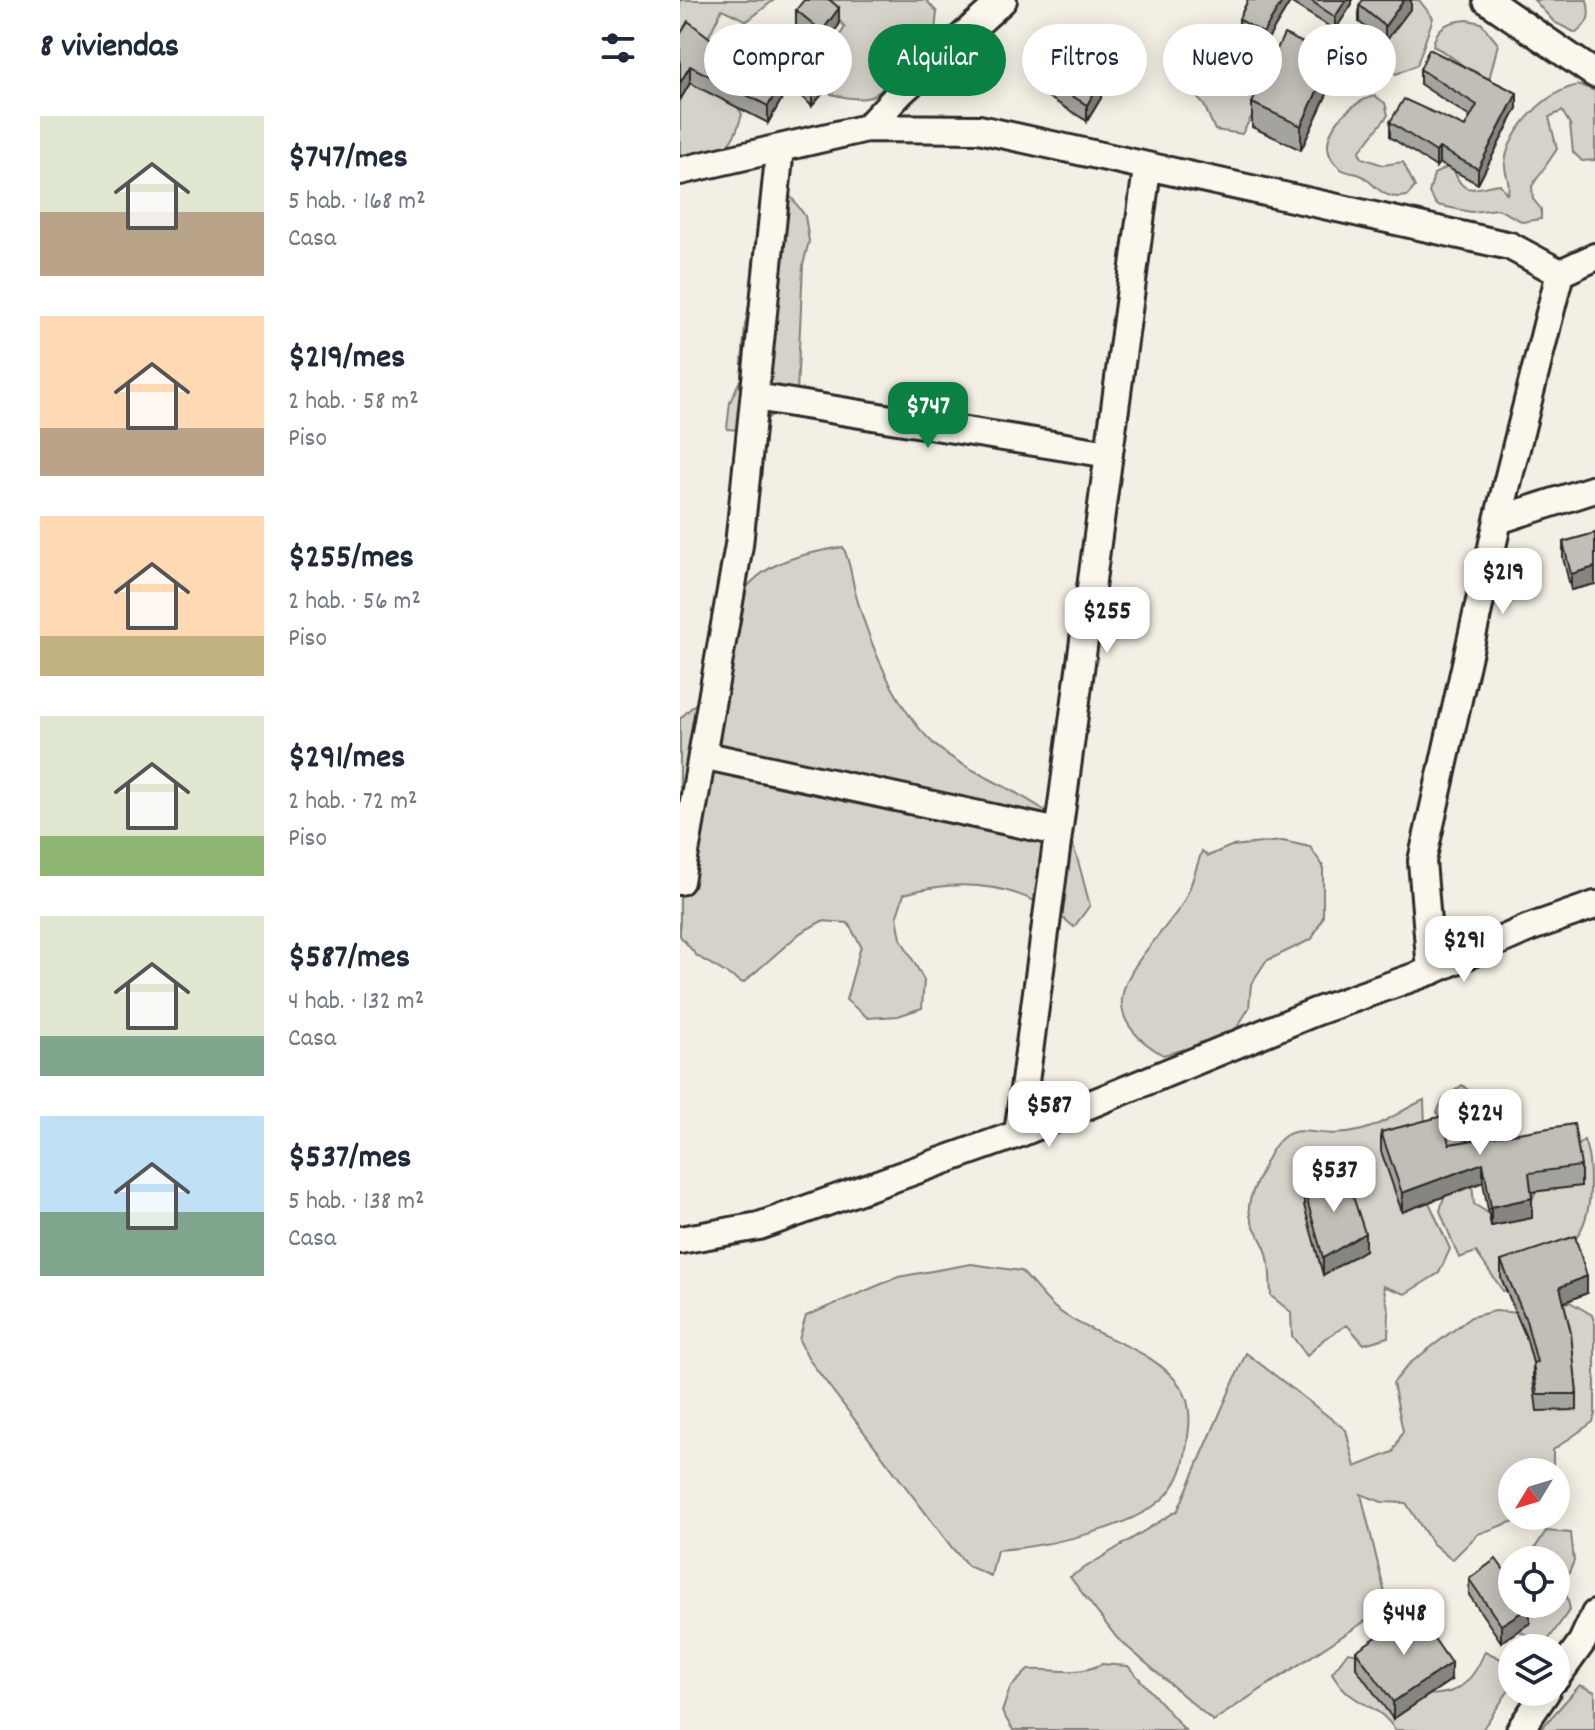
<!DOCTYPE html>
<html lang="es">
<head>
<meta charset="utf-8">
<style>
  :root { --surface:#fff; --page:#f6f6f7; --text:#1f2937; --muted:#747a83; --accent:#0b8043 }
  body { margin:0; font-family:Dekko,sans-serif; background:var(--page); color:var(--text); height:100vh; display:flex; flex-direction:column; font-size:30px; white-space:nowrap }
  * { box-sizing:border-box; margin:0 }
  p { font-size:26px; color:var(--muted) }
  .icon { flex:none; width:44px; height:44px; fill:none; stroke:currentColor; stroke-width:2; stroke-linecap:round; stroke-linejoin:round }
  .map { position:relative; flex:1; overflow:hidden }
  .details { display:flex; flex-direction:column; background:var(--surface); width:680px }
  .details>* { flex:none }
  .hud { position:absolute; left:24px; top:24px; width:760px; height:72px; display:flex; gap:16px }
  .needle { width:52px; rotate:232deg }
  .fabs { position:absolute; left:818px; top:1458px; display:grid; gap:16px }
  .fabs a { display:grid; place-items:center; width:72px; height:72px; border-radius:50%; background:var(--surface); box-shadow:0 4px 20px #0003; font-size:40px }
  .price { position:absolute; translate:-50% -68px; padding:0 18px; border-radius:16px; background:#fff; color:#222; font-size:26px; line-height:52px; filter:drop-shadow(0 2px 4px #0008) }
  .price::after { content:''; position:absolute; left:50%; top:48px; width:24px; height:18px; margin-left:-12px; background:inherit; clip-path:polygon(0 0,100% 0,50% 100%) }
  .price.active { background:var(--accent); color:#fff }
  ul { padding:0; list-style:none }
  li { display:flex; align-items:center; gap:24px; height:200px; padding:0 40px }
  li span { display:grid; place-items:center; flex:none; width:224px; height:160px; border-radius:0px; color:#555 }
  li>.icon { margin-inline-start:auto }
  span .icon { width:96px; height:96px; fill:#fffc; stroke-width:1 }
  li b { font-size:34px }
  h2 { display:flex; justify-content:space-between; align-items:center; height:96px; padding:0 40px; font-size:34px }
  .pill { padding:0 28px; border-radius:36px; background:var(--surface); box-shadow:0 4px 20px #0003; font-size:28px; line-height:72px }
  .pill.active { background:var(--accent); color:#fff }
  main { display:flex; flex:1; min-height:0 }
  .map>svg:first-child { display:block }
  .green { fill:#d5d2c9; stroke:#807e7a; stroke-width:2 }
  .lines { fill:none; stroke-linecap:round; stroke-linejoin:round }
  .street-casing { stroke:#2b2b2b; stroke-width:32 }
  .street { stroke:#fbf7ec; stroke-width:26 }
  .wall { fill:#a5a39d; stroke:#2b2b2b; stroke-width:2 }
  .shaded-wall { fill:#86857f; stroke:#2b2b2b; stroke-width:2 }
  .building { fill:#c0beb6; stroke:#2b2b2b; stroke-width:2 }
</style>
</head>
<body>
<main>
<section class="details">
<h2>8 viviendas<svg class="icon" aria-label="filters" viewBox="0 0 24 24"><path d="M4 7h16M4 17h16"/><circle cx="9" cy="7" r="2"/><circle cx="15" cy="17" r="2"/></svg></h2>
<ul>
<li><span style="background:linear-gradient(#dfe7d0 60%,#b9a48a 0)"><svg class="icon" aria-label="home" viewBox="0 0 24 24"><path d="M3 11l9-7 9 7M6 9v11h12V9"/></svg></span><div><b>$747/mes</b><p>5 hab. · 168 m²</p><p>Casa</p></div></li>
<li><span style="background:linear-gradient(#ffd9b3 70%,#b9a48a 0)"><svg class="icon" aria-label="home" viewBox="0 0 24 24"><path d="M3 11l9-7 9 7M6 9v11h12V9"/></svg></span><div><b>$219/mes</b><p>2 hab. · 58 m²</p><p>Piso</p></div></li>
<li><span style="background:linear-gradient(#ffd9b3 75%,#c2b280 0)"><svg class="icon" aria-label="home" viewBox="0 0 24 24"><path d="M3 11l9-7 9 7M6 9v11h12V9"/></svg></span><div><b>$255/mes</b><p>2 hab. · 56 m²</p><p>Piso</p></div></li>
<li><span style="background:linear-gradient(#dfe7d0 75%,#8fb573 0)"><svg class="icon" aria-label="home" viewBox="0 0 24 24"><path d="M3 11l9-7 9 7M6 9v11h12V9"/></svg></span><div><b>$291/mes</b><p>2 hab. · 72 m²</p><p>Piso</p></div></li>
<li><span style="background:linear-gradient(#dfe7d0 75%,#7fa58c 0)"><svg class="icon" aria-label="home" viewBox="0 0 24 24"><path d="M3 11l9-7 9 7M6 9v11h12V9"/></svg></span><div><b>$587/mes</b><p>4 hab. · 132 m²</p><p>Casa</p></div></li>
<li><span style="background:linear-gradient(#bfe0f5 60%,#7fa58c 0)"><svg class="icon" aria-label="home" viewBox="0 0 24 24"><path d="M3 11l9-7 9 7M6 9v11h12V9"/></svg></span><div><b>$537/mes</b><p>5 hab. · 138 m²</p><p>Casa</p></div></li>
</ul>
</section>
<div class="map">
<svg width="915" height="1730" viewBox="0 0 915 1730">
  <rect width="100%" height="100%" fill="#f3efe4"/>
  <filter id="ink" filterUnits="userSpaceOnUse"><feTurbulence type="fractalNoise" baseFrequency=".0125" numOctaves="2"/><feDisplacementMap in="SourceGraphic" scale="16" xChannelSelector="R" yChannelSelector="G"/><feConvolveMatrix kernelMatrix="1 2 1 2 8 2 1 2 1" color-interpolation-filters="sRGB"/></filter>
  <g filter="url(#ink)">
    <!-- green -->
    <path class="green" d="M 0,0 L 94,0 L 67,21 L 42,9 L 28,38 L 0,55 Z
      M 141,0 L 246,0 L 257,12 L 254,41 C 246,47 236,53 228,60 C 196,89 204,108 151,94 L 149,53 L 165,27 Z
      M 723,0 L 739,0 L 753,18 L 737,65 L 716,74 L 696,58 C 693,32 705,17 723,0 Z
      M 854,0 L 907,0 C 911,16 909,23 896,33 L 874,22 Z
      M 788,20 L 801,23 L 818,44 L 808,84 C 788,71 774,56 753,46 C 756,26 769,21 788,20 Z
      M 526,37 L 550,41 L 566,67 L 579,103 L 562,134 L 535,130 L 524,105 L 506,85 L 504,51 Z
      M 10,72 L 41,81 L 62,114 C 51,156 39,152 0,159 L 0,87 Z
      M 900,85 L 915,91 L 915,160 L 902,161 L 893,152 L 890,124 L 882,111 L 869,117 L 877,149 L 852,186 L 853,199 L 861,209 L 861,219 L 843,222 L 818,209 L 791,212 L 757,205 L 749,193 L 754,174 L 772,165 C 783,200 793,187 820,184 L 827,194 C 832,183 824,175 825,163 C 828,130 868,89 900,85 Z
      M 695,96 L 705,103 L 708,115 L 679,152 L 682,158 L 703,165 L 723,162 L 735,187 L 727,196 C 706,201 698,188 684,177 C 678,172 668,174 661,169 C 627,144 667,102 695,96 Z
      M 86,183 L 112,198 L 125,216 L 129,241 L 123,265 L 117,392 L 74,431 L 47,429 L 50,402 L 61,378 L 65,325 L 82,246 Z
      M 163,547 C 172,566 171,579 177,599 C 191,647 216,708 253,743 C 284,774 368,798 388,835 C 399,856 403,883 410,905 L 394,927 C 346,885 285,876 224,894 L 217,916 L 221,939 L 244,980 L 242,1008 L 218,1016 L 188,1018 L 166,1000 L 181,946 L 168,923 L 142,921 L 120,933 L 63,983 L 17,956 L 0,936 L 0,719 C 9,709 24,698 29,687 C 40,665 42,637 51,614 C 70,564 116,555 163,547 Z
      M 603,841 L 630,847 L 643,866 L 643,917 L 632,939 L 586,961 L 571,984 L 569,1008 L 555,1031 L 532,1042 L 483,1055 C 400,1007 462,960 499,909 C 510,894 515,870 522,851 L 528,856 L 551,846 Z
      M 782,1085 L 802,1101 L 803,1114 L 789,1151 L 794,1204 L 816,1218 L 850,1205 L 855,1193 L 853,1180 L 904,1140 C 910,1156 910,1171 910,1189 C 909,1246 876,1257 835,1289 L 823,1291 L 796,1252 L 779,1258 L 760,1211 C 771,1177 770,1145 757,1112 L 763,1100 Z
      M 744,1100 L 748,1200 L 770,1249 L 759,1273 L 725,1294 L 703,1286 L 709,1312 L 708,1337 L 684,1344 L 667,1325 L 644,1339 L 627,1356 L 612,1336 L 611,1312 L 591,1296 C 590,1282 591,1261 585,1248 C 579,1233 571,1227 569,1209 C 568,1198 576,1185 580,1175 C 608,1104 627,1144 678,1131 C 702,1126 721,1110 744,1100 Z
      M 291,1264 L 341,1271 C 352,1282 362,1296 374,1307 C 411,1338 475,1346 502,1389 C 512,1406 510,1425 507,1443 C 505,1460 502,1474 492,1488 C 466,1528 362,1547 317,1550 L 311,1576 L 288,1566 L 273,1549 L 130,1361 L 119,1340 L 126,1316 L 218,1277 Z
      M 890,1302 L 912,1315 L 915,1325 L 915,1414 L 913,1422 L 873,1450 L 873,1472 L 832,1472 L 832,1516 L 848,1516 L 798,1534 L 772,1560 L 752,1543 L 726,1503 L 702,1502 L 681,1494 L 708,1606 L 533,1721 L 437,1638 L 390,1577 L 498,1510 L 566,1353 L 666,1430 L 675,1467 L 713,1452 L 723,1431 L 713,1383 L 729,1364 L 791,1317 L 815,1311 L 840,1313 Z
      M 866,1531 L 891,1533 L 894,1561 L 884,1584 L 890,1609 L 864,1646 L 822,1620 L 832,1604 L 876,1604 L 876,1560 L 847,1560 Z
      M 805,1651 L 827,1662 L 831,1687 L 802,1730 L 715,1730 C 697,1701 672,1708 652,1673 L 668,1652 L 695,1657 L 729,1694 C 771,1698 789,1691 805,1651 Z
      M 422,1664 L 448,1666 L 505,1730 L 333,1730 L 322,1712 L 330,1688 L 348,1670 C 377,1668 394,1677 422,1664 Z
      M 900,1685 L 915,1692 L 915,1730 L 860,1730 Z"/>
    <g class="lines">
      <defs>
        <path id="street" d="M 323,0 L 222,91 L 187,128 L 299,129 L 830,246 L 880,273
          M 807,0 L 915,74
          M 0,171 L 187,128
          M 75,397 L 429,454
          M 818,520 L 915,489
          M 22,755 L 378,832
          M 0,881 L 59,545 L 100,148
          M 751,971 L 742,861 L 818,520 L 880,273 L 915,257
          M 338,1134 L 467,169
          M 0,1240 L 79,1226 L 338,1134 L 635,1012 L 751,971 L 849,928 L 915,905
          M 876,1678 L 902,1642 L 915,1614
          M 840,1730 L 866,1692"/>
      </defs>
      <!-- street casing -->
      <use href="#street" class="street-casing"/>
      <!-- street -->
      <use href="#street" class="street"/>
    </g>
    <!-- wall -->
    <path class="wall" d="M 568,0 L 672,0 L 672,4 L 655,30 L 610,2 L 583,47 L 559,33 L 559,19 Z
      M 731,0 L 731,8 L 705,42 L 679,22 L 679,5 Z
      M 116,10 L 159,25 L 142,47 L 157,77 L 132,106 L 108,85 L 108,88 L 88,123 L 10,83 L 0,100 L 0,35 L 53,56 L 103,68 L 103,64 L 126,35 L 116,27 Z
      M 740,69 L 837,108 L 798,184 L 759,163 L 756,167 L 710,137 L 710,122 L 785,127 L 790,117 L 740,84 Z
      M 363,78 L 421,98 L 407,121 L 363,94 Z
      M 653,81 L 621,150 L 572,127 L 572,103 Z
      M 915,533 L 915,584 L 891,590 L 883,558 L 883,542 Z
      M 701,1132 L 901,1166 L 901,1186 L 852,1192 L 852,1218 L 811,1226 L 803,1182 L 722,1212 L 701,1151 Z
      M 624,1189 L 685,1250 L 643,1275 L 624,1205 Z
      M 821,1261 L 907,1293 L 884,1302 L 897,1394 L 897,1410 L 857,1411 L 853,1379 L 853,1363 L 846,1337 L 821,1278 Z
      M 789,1579 L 850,1623 L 821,1642 L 789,1595 Z
      M 676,1651 L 771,1680 L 713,1719 L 676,1668 Z"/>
    <!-- shaded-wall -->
    <path class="shaded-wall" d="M 603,0 L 610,0 L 610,2 L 583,47 L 583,33 Z
      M 666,0 L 672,0 L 672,4 L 655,30 L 655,17 Z
      M 724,0 L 731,0 L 731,8 L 705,42 L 705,26 Z
      M 159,8 L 159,25 L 142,48 L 142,31 Z
      M 653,57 L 653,81 L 621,150 L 621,126 Z
      M 157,61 L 157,77 L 132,106 L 132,90 Z
      M 10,66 L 10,83 L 0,100 L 0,83 Z
      M 108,71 L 108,88 L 88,123 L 88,106 Z
      M 421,81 L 421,98 L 407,121 L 407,105 Z
      M 837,93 L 837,108 L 798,184 L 798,169 Z
      M 759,148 L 759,163 L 756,167 L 756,152 Z
      M 915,567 L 915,584 L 891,590 L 891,574 Z
      M 803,1163 L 803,1182 L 722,1212 L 722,1193 Z
      M 852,1198 L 852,1218 L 811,1226 L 811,1207 Z
      M 685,1233 L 685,1250 L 643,1275 L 643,1258 Z
      M 907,1276 L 907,1293 L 880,1304 L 880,1287 Z
      M 850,1607 L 850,1623 L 821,1642 L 821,1625 Z
      M 771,1663 L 771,1680 L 713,1719 L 713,1702 Z"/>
    <!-- building -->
    <path class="building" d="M 124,0 L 150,0 L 159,8 L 142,31 L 116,10 Z
      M 568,0 L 603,0 L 583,33 L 559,19 Z
      M 630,0 L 666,0 L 655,17 Z
      M 683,0 L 724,0 L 705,26 L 679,5 Z
      M 8,21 L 53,56 L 60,43 L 108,71 L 88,106 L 10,66 L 0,83 L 0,35 Z
      M 128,33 L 157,61 L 132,90 L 103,64 Z
      M 604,34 L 653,57 L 621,126 L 572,103 Z
      M 749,49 L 837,93 L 798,169 L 759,148 L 756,152 L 710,122 L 724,99 L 785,127 L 797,105 L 740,69 Z
      M 378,54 L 421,81 L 407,105 L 363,78 Z
      M 915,533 L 915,567 L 891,574 L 883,542 Z
      M 763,1116 L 769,1144 L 894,1124 L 901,1166 L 849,1173 L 852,1198 L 811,1207 L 803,1163 L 722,1193 L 701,1132 Z
      M 665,1172 L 685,1233 L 643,1258 L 624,1189 Z
      M 895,1236 L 907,1276 L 880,1287 L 891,1333 L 897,1394 L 857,1394 L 853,1363 L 857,1362 L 846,1320 L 821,1261 Z
      M 816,1559 L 832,1581 L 832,1604 L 848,1604 L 850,1607 L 821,1625 L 789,1579 Z
      M 735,1611 L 771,1663 L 713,1702 L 676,1651 Z"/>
  </g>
</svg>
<div class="fabs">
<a><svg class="needle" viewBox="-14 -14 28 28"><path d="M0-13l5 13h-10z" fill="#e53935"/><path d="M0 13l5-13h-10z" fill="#747a83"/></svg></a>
<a><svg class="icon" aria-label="locate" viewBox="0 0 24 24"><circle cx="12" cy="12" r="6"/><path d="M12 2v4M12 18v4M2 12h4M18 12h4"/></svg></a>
<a><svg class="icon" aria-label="layers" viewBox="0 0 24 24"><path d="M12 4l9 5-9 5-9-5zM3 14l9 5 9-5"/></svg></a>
</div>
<b class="price active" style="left:248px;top:450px">$747</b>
<b class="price" style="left:823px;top:616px">$219</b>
<b class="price" style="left:427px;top:655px">$255</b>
<b class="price" style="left:784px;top:984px">$291</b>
<b class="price" style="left:369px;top:1149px">$587</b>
<b class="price" style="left:800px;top:1157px">$224</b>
<b class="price" style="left:654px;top:1214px">$537</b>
<b class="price" style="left:724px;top:1657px">$448</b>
<div class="hud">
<a class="pill">Comprar</a>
<a class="pill active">Alquilar</a>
<a class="pill">Filtros</a>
<a class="pill">Nuevo</a>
<a class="pill">Piso</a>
</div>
</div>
</main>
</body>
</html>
